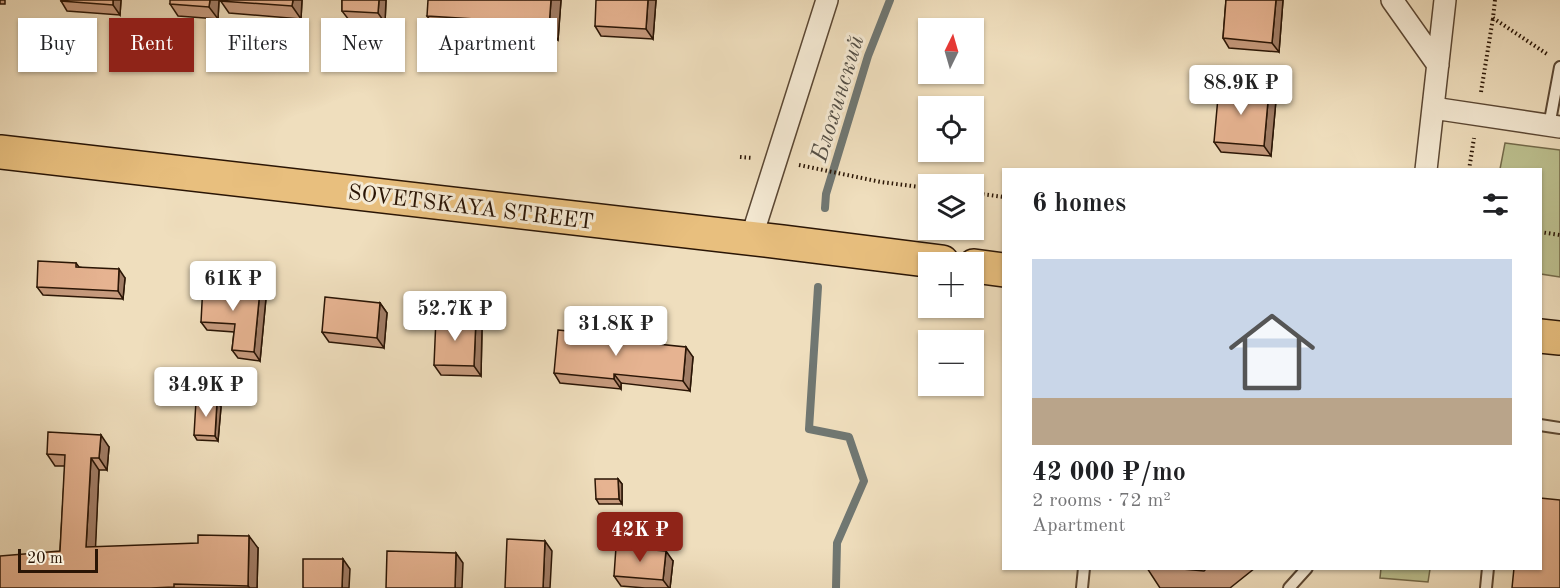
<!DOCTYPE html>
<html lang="en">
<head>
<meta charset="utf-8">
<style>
  :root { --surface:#fff; --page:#f6f6f6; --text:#202124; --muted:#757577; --line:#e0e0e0; --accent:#8f2418 }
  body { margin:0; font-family:"Old Standard TT",serif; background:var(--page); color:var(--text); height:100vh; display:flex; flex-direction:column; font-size:22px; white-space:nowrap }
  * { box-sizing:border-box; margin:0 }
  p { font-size:20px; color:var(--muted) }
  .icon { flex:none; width:33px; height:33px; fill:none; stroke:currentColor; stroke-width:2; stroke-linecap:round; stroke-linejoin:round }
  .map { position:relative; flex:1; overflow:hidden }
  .drawer { position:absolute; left:1002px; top:168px; width:540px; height:402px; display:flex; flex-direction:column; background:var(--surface); border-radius:0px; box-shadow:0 2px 4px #0004 }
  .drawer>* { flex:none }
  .hud { position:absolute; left:18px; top:18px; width:570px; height:54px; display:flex; gap:12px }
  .needle { width:39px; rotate:5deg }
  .fabs { position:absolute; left:918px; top:18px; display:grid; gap:12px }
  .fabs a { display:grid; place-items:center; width:66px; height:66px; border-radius:0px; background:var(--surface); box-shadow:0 2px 4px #0004; font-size:30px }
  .scale { position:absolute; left:18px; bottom:15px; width:80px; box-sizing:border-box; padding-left:6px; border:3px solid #2a1505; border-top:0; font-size:16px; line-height:21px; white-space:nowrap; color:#2a1505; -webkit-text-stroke:4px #f5ead4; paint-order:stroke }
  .price { position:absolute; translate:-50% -51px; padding:0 14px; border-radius:6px; background:#fff; color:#222; font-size:20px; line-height:39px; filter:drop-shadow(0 2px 3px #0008) }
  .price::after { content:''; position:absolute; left:50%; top:36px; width:18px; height:14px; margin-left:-9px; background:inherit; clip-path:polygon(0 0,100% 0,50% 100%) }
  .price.selected { background:var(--accent); color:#fff }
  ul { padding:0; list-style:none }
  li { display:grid; align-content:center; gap:12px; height:318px; padding:0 30px }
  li+li { border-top:2px solid var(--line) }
  li span { display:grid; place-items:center; height:186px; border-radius:0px; color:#555 }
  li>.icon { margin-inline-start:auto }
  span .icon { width:108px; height:108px; fill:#fffc; stroke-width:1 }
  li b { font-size:26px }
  h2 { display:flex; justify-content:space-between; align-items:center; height:72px; padding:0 30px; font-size:26px }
  .chip { padding:0 21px; border-radius:0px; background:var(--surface); box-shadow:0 2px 4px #0004; font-size:21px; line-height:54px }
  .chip.selected { background:var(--accent); color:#fff }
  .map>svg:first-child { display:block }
  .green { fill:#bcc08f; stroke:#736a4a; stroke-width:1.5 }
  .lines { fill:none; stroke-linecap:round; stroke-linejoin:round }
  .stream { stroke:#707772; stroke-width:8 }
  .lane-casing { stroke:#5b4733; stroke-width:14 }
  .street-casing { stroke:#5b4733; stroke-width:24 }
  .primary-casing { stroke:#2a1505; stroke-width:36 }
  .path { stroke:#2a1505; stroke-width:4; stroke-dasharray:1.5 3; stroke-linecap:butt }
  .lane { stroke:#f5ead4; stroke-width:10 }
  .street { stroke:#f5ead4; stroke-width:21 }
  .primary { stroke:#e8bf7e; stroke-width:33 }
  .wall { fill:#c69a7d; stroke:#2a1505; stroke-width:1.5 }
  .shaded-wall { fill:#a17d66; stroke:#2a1505; stroke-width:1.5 }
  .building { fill:#e6b391; stroke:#2a1505; stroke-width:1.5 }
  .labels { text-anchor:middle; stroke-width:6; stroke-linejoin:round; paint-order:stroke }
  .street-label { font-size:22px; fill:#2a1505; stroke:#f5ead4 }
  .water-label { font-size:24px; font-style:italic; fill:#534e45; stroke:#f5ead4 }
</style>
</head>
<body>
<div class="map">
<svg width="1560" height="588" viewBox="0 0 1560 588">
  <rect width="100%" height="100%" fill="#efdebd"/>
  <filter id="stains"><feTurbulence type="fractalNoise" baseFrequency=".00333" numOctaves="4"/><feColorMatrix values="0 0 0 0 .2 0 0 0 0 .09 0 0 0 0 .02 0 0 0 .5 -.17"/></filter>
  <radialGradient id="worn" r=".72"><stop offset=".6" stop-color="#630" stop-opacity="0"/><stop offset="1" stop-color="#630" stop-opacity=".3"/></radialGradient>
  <!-- green -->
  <path class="green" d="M 1505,143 L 1560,150 L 1560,277 L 1541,274 L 1540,170 L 1500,169 Z
    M 1381,568 L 1430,569 L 1428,582 L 1380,578 Z"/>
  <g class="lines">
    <!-- stream -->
    <path class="stream" d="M 825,208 L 826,194 L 868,56 L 890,0
      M 818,287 L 809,429 L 849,437 L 864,481 L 837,543 L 836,588"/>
    <defs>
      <path id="lane" d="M 1549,126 L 1560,67
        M 1540,425 L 1560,428
        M 1082,588 L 1084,568
        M 1289,588 L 1307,568
        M 1486,588 L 1488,568"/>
      <path id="street" d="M 1392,0 L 1438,65
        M 1433,108 L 1560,127
        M 1426,170 L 1445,0
        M 751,239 L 827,0"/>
      <path id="primary" d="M 0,152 L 782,242 L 942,262
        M 974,266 L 1004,270
        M 1540,336 L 1560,338"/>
    </defs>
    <!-- lane casing -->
    <use href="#lane" class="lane-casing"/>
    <!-- street casing -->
    <use href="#street" class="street-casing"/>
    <!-- primary casing -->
    <use href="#primary" class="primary-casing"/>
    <!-- path -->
    <path class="path" d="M 1495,0 L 1493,18 L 1547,54
      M 1481,92 L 1493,18
      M 740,157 L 753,158
      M 799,165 L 881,182 L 928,188
      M 1469,170 L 1474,138
      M 974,193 L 1004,197
      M 1540,232 L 1560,235"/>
    <!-- lane -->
    <use href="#lane" class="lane"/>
    <!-- street -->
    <use href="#street" class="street"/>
    <!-- primary -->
    <use href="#primary" class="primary"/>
  </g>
  <!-- wall -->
  <path class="wall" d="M 0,0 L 5,0 L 5,4 L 0,4 Z
    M 121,0 L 120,15 L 67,11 L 61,1 Z
    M 219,0 L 218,19 L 178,16 L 170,4 Z
    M 220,0 L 302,0 L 301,19 L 229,13 Z
    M 342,0 L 386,0 L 385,23 L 349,20 L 342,11 Z
    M 561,0 L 558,40 L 515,37 L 512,33 L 436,28 L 427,16 Z
    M 656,0 L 653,39 L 601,36 L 595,26 Z
    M 1226,0 L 1283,0 L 1279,52 L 1229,48 L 1223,38 Z
    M 1276,100 L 1271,156 L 1221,152 L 1214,142 Z
    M 76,263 L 79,267 L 125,278 L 123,299 L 43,295 L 37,287 Z
    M 266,298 L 260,361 L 238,358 L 232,350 L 234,332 L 207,330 L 201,322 Z
    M 380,303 L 387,313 L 384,348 L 329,342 L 322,332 Z
    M 476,319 L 482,329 L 481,376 L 441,375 L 434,365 Z
    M 618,336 L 621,340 L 693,357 L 690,391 L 621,383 L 621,389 L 560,383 L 554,373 Z
    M 221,407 L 218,441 L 197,440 L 194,435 Z
    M 109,447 L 107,470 L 99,470 L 95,547 L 258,548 L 257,588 L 0,588 L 60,551 L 65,466 L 55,466 L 47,454 Z
    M 618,479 L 622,484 L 622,504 L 599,504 L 596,499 Z
    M 673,561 L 670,588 L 645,588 L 621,586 L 614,576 Z
    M 1147,568 L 1255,568 L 1230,588 L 1160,588 Z"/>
  <!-- shaded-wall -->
  <path class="shaded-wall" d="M 113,0 L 121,0 L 120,15 L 113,5 Z
    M 210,0 L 219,0 L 218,19 L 209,7 Z
    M 293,0 L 302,0 L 301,19 L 292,6 Z
    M 379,0 L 386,0 L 385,23 L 378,13 Z
    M 551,0 L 561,0 L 558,40 L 549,28 Z
    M 648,0 L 656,0 L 653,39 L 646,29 Z
    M 1276,0 L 1283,0 L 1279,52 L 1272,43 Z
    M 1269,90 L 1276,100 L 1271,156 L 1264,146 Z
    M 119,269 L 125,278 L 123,299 L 118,291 Z
    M 260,290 L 266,298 L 260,361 L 254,352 Z
    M 380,303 L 387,313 L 384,348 L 377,338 Z
    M 476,319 L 482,329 L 481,376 L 474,366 Z
    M 686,347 L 693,357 L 690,391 L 683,381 Z
    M 614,374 L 621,383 L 621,389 L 614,379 Z
    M 217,402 L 221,407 L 218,441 L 215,436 Z
    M 101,435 L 109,447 L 107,470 L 99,458 Z
    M 91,458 L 99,470 L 95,559 L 86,547 Z
    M 618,479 L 622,484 L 622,504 L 619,499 Z
    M 249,536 L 258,548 L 257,588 L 250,588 L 248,586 Z
    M 545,541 L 552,551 L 550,588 L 543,588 Z
    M 666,551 L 673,561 L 670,588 L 669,588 L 663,580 Z
    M 456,553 L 463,563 L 462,588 L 455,588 Z
    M 343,559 L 350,569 L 349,588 L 342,588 Z"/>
  <!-- building -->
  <path class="building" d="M 61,0 L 113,0 L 113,5 L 61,1 Z
    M 170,0 L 210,0 L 209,7 L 170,4 Z
    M 220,0 L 293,0 L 292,6 L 220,1 Z
    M 342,0 L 379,0 L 378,13 L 342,11 Z
    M 428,0 L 551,0 L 549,28 L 507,25 L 507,21 L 427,16 Z
    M 596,0 L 648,0 L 646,29 L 595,26 Z
    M 1226,0 L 1276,0 L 1272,43 L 1223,38 Z
    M 1219,86 L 1269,90 L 1264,146 L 1214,142 Z
    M 38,261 L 76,263 L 76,267 L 119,269 L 118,291 L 37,287 Z
    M 203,284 L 260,290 L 254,352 L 232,350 L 235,324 L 201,322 Z
    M 325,297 L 380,303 L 377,338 L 322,332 Z
    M 436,318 L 476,319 L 474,366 L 434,365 Z
    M 558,330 L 618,336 L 618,340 L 686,347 L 683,381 L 614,374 L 614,379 L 554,373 Z
    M 196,401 L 217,402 L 215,436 L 194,435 Z
    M 48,432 L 101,435 L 99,458 L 91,458 L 86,547 L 198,543 L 198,535 L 249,536 L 248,586 L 174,584 L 174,587 L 151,588 L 0,588 L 0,556 L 60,551 L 65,455 L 47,454 Z
    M 595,479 L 618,479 L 619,499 L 596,499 Z
    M 1540,498 L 1560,500 L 1560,588 L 1512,588 L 1514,568 L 1540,568 Z
    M 507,539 L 545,541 L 543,588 L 505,588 Z
    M 616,547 L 666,551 L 663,580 L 614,576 Z
    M 387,551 L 456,553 L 455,588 L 386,588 Z
    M 303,559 L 343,559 L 342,588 L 303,588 Z
    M 1171,568 L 1207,568 L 1204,571 Z"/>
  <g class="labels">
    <!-- street labels -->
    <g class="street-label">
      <text transform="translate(471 206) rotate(7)" y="8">SOVETSKAYA STREET</text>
    </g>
    <!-- water labels -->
    <g class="water-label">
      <text transform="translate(837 98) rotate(-73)" y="8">Блохинский</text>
    </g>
  </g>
  <rect width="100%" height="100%" filter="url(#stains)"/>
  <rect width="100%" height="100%" fill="url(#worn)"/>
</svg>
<div class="fabs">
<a><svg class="needle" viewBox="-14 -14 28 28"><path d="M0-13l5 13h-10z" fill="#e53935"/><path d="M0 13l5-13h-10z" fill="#757577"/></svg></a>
<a><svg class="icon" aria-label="locate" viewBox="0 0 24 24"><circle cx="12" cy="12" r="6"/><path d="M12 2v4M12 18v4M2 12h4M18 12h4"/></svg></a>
<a><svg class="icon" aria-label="layers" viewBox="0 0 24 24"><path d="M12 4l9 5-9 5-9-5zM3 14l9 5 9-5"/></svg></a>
<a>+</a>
<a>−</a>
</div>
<div class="scale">20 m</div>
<b class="price" style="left:1241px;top:116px">88.9K ₽</b>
<b class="price" style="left:233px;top:312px">61K ₽</b>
<b class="price" style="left:455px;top:342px">52.7K ₽</b>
<b class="price" style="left:616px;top:357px">31.8K ₽</b>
<b class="price" style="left:206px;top:418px">34.9K ₽</b>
<b class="price selected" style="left:640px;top:563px">42K ₽</b>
<div class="hud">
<a class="chip">Buy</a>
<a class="chip selected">Rent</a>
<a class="chip">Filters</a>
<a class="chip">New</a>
<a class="chip">Apartment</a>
</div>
<section class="drawer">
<h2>6 homes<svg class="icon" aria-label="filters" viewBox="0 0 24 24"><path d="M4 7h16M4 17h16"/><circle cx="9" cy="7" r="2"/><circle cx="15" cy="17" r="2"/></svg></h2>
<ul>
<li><span style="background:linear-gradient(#c9d6e8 75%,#b9a48a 0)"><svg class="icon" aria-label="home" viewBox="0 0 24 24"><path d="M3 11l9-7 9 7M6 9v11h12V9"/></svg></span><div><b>42 000 ₽/mo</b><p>2 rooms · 72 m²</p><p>Apartment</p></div></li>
</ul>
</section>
</div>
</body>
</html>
